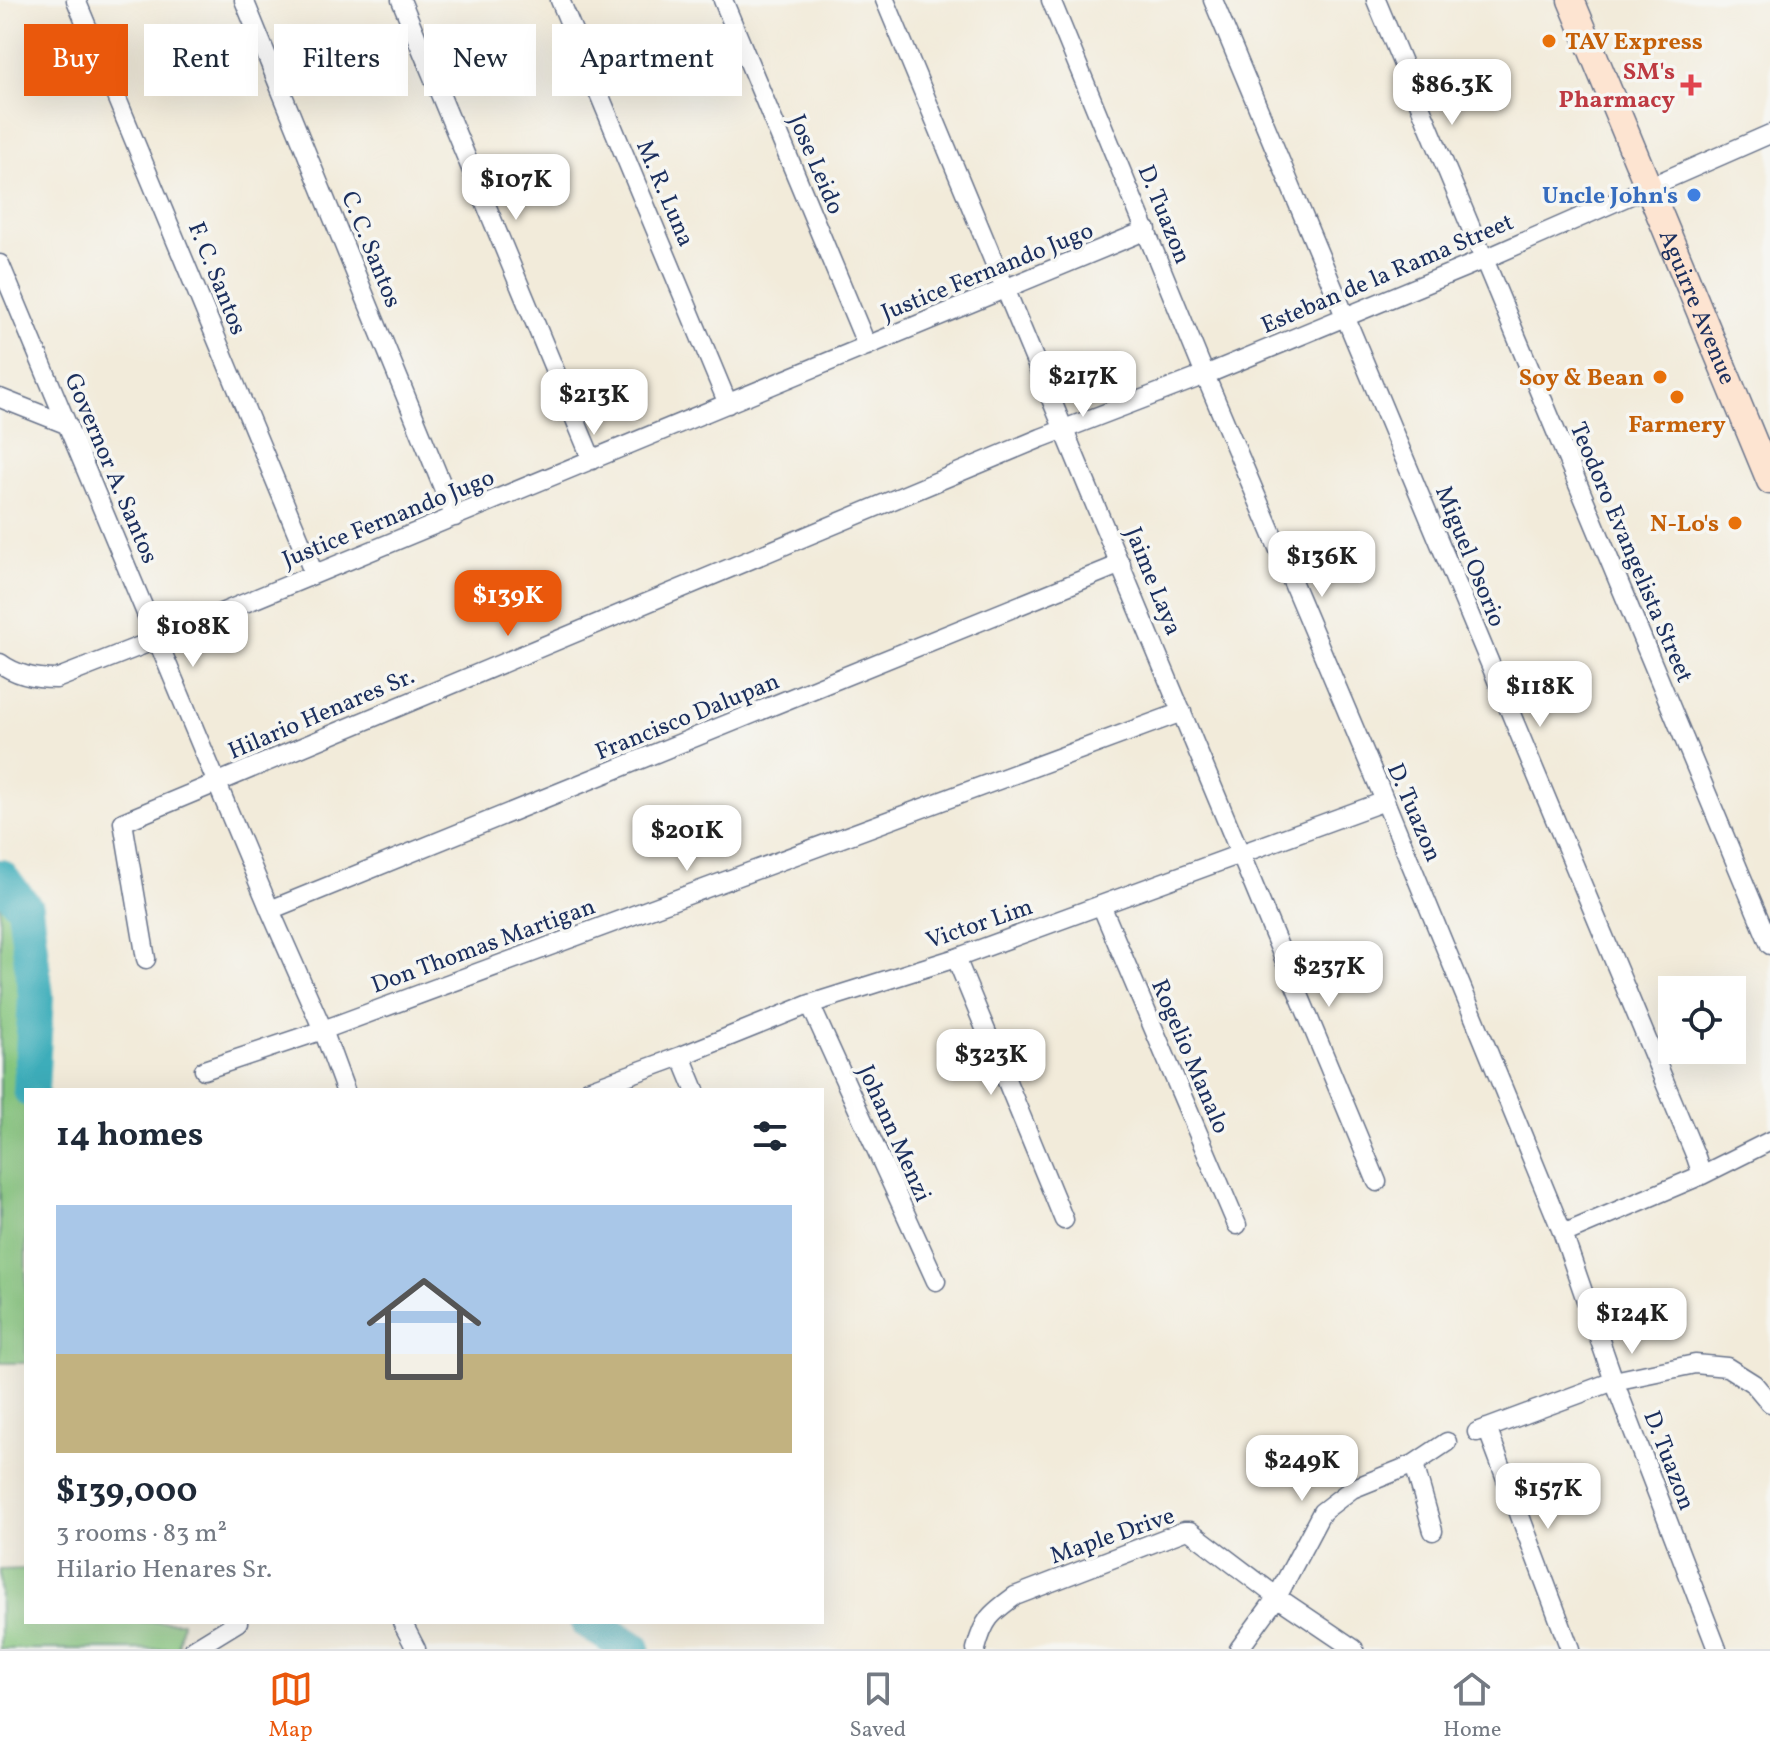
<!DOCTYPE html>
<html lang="en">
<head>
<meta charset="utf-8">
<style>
  :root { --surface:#fff; --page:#f6f6f7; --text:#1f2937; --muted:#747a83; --line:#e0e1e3; --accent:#ea580c }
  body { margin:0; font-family:Vollkorn,serif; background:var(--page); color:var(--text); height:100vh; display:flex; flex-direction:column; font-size:30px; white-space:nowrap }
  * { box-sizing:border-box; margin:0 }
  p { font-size:26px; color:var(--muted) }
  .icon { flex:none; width:44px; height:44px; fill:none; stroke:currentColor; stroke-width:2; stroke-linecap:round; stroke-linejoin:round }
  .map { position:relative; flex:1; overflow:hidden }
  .drawer { position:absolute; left:24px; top:1088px; width:800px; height:536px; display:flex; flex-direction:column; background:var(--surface); border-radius:0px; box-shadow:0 8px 32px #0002 }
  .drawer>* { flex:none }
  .guide { position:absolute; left:24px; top:24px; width:800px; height:72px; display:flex; gap:16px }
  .buttons { position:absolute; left:1658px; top:976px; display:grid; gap:16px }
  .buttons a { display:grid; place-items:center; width:88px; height:88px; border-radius:0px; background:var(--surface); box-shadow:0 8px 32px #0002; font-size:40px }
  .price { position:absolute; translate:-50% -68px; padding:0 18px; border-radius:16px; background:#fff; color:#222; font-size:26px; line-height:52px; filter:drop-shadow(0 2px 4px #0008) }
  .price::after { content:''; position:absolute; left:50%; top:48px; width:24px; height:18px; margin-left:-12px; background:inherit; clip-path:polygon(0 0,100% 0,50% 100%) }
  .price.current { background:var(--accent); color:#fff }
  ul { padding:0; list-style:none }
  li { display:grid; align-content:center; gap:16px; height:424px; padding:0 32px }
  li+li { border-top:2px solid var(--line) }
  li span { display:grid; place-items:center; height:248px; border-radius:0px; color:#555 }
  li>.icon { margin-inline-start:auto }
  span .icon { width:144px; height:144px; fill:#fffc; stroke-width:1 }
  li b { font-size:34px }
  h2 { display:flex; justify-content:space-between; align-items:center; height:96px; padding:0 32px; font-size:34px }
  .pill { padding:0 28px; border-radius:0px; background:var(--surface); box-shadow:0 8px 32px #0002; font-size:28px; line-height:72px }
  .pill.current { background:var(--accent); color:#fff }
  .dock { display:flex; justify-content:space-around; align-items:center; height:112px; border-top:2px solid var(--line); background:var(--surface); font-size:22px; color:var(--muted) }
  .dock a { display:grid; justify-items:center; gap:4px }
  .dock .current { color:var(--accent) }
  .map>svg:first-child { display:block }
  .green { fill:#85c57d; stroke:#507a6e; stroke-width:2 }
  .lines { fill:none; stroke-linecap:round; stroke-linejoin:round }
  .river { stroke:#3eadba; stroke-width:36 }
  .street-casing { stroke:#667189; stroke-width:21 }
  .secondary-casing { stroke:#667189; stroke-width:29 }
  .street { stroke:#fff; stroke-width:18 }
  .secondary { stroke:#fde4d1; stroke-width:26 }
  .food-dot { fill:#e8710a; stroke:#f6f6f2; stroke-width:3 }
  .health-dot { fill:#e0444e; stroke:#f6f6f2; stroke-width:3 }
  .shop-dot { fill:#3f7fe0; stroke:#f6f6f2; stroke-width:3 }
  .labels { text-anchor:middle; stroke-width:7; stroke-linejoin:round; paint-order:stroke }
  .food-label { font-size:24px; font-weight:bold; fill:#c56008; stroke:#f6f6f2; text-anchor:end }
  .health-label { font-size:24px; font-weight:bold; fill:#be3a42; stroke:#f6f6f2; text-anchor:end }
  .street-label { font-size:24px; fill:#1b2f5e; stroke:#f6f6f2 }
  .shop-label { font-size:24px; font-weight:bold; fill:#366cbe; stroke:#f6f6f2; text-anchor:end }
</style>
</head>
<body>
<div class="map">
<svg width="1770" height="1649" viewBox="0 0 1770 1649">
  <rect width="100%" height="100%" fill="#f6f6f2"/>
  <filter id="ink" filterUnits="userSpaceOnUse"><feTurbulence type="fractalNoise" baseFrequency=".0125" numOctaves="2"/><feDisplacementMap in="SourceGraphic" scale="16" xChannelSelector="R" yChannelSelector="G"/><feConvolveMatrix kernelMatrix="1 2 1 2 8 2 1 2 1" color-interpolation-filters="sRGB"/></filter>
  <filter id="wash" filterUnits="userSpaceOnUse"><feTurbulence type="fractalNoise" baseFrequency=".006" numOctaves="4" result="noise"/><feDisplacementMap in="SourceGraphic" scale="32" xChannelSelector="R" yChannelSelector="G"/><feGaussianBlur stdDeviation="1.8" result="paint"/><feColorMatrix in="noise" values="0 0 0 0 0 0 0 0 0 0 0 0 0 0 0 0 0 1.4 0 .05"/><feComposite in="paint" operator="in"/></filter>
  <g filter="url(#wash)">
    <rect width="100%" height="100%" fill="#f2ebda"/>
    <!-- green -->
    <path class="green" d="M 0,877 L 25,908 L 36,996 L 31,1090 L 26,1090 L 26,1363 L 0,1363 Z
      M 26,1569 L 26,1622 L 182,1622 L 178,1649 L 0,1649 L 0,1570 Z"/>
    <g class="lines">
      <!-- river -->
      <path class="river" d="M 0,877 L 25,908 L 36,996 L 31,1090
        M 588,1622 L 633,1649"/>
    </g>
  </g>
  <g filter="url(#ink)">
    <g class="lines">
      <defs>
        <path id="street" d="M 76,0 L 314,574
          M 244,0 L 455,517
          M 401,0 L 592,460
          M 560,0 L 728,404
          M 723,0 L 867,346
          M 885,0 L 1377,1182
          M 1051,0 L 1205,375 L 1385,801 L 1563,1234 L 1614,1381 L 1717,1649
          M 1213,0 L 1696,1157 L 1702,1175
          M 1376,0 L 1770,945
          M 0,264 L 270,910 L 323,1030 L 345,1090
          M 0,398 L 68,425
          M 0,663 C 16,675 36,679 56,679 L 158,639 L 1147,230
          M 1101,905 L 1237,1225
          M 270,910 L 1121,564
          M 956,958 L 1064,1220
          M 146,959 L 123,822 L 1041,438 L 1205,375 L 1485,259 L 1770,134
          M 810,1004 L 936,1281
          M 681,1056 L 695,1090
          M 204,1070 L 323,1030 L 1182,712
          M 588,1090 L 681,1056 L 810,1004 L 956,958 L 1385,801
          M 1563,1234 L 1702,1175 L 1770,1141
          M 1487,1428 L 1570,1649
          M 1477,1432 L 1614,1381 L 1695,1364 L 1727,1367 L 1754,1384 L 1770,1403
          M 1414,1464 L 1433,1531
          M 402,1622 L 416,1649
          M 194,1649 L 238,1622
          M 976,1649 C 984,1619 990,1614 1015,1596 L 1184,1531 L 1190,1531 L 1277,1597 L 1354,1649
          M 1239,1649 L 1277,1597 L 1322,1512 L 1352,1489 L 1414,1464 L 1447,1442"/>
        <g id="secondary">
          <path id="s1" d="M 1571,0 L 1770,481"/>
        </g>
      </defs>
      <!-- street casing -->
      <use href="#street" class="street-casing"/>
      <!-- secondary casing -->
      <use href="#secondary" class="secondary-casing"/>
      <!-- street -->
      <use href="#street" class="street"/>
      <!-- secondary -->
      <use href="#secondary" class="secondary"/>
    </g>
  </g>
  <!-- markers -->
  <g class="food-dot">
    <circle cx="1549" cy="41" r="8"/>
    <circle cx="1660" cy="377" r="8"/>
    <circle cx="1677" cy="397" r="8"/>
    <circle cx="1735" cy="523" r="8"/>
  </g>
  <path class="health-dot" d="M1687 73h8v8h8v8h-8v8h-8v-8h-8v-8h8z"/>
  <circle class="shop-dot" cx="1694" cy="195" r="8"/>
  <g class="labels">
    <!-- food labels -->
    <g class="food-label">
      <text x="1565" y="49" text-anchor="start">TAV Express</text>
      <text x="1644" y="385">Soy &amp; Bean</text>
      <text x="1677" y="432" text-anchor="middle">Farmery</text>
      <text x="1719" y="531">N-Lo's</text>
    </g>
    <!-- health labels -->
    <g class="health-label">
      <text x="1675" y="79">SM's<tspan x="1675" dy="28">Pharmacy</tspan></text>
    </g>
    <!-- street labels -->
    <g class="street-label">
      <text transform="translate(817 164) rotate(67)" y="8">Jose Leido</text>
      <text transform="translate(666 193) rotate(67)" y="8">M. R. Luna</text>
      <text transform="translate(1165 214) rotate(68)" y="8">D. Tuazon</text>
      <text transform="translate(372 249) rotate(68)" y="8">C. C. Santos</text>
      <text transform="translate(987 271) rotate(-22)" y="8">Justice Fernando Jugo</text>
      <text transform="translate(1387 273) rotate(-23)" y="8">Esteban de la Rama Street</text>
      <text transform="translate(218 278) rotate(68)" y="8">F. C. Santos</text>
      <text dy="8" stroke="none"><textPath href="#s1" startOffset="332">Aguirre Avenue</textPath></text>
      <text transform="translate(112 468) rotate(67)" y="8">Governor A. Santos</text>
      <text transform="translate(388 518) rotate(-22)" y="8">Justice Fernando Jugo</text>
      <text transform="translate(1632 552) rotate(67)" y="8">Teodoro Evangelista Street</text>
      <text transform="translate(1471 556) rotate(68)" y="8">Miguel Osorio</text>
      <text transform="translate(1154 581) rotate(68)" y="8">Jaime Laya</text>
      <text transform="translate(321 713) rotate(-23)" y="8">Hilario Henares Sr.</text>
      <text transform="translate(687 716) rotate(-22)" y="8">Francisco Dalupan</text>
      <text transform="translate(1415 812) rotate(67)" y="8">D. Tuazon</text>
      <text transform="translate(979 923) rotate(-19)" y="8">Victor Lim</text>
      <text transform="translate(483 945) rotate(-20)" y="8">Don Thomas Martigan</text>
      <text transform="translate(1191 1056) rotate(67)" y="8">Rogelio Manalo</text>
      <text transform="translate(895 1133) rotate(66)" y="8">Johann Menzi</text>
      <text transform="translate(1670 1460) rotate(69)" y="8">D. Tuazon</text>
      <text transform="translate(1112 1535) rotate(-19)" y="8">Maple Drive</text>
    </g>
    <!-- shop labels -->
    <g class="shop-label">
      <text x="1678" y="203">Uncle John's</text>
    </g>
  </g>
</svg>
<div class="buttons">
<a><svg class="icon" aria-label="locate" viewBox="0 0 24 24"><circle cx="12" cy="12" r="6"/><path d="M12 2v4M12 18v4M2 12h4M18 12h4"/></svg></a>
</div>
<b class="price" style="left:1452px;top:127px">$86.3K</b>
<b class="price" style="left:516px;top:222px">$107K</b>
<b class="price" style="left:1083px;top:419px">$217K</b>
<b class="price" style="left:594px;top:437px">$213K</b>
<b class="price" style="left:1322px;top:599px">$136K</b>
<b class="price current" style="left:508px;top:638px">$139K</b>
<b class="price" style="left:193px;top:669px">$108K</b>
<b class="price" style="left:1540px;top:729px">$118K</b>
<b class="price" style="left:687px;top:873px">$201K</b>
<b class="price" style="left:1329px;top:1009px">$237K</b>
<b class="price" style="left:991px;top:1097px">$323K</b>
<b class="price" style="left:1632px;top:1356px">$124K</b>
<b class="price" style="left:1302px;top:1503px">$249K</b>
<b class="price" style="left:1548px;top:1531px">$157K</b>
<div class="guide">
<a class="pill current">Buy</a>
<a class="pill">Rent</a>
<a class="pill">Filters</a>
<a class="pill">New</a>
<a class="pill">Apartment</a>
</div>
<section class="drawer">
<h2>14 homes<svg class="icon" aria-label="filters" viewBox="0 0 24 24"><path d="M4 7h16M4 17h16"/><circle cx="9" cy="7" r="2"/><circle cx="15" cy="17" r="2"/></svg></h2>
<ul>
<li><span style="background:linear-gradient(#a9c7e8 60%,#c2b280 0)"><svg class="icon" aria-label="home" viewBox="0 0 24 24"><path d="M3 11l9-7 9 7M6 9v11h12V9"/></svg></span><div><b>$139,000</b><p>3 rooms · 83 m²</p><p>Hilario Henares Sr.</p></div></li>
</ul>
</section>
</div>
<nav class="dock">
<a class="current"><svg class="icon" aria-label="map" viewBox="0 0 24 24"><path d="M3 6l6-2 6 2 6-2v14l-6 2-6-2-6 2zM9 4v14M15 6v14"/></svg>Map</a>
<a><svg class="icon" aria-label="saved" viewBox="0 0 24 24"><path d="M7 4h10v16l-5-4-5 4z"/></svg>Saved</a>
<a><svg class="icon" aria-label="home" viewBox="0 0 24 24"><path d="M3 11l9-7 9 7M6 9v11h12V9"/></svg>Home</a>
</nav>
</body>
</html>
